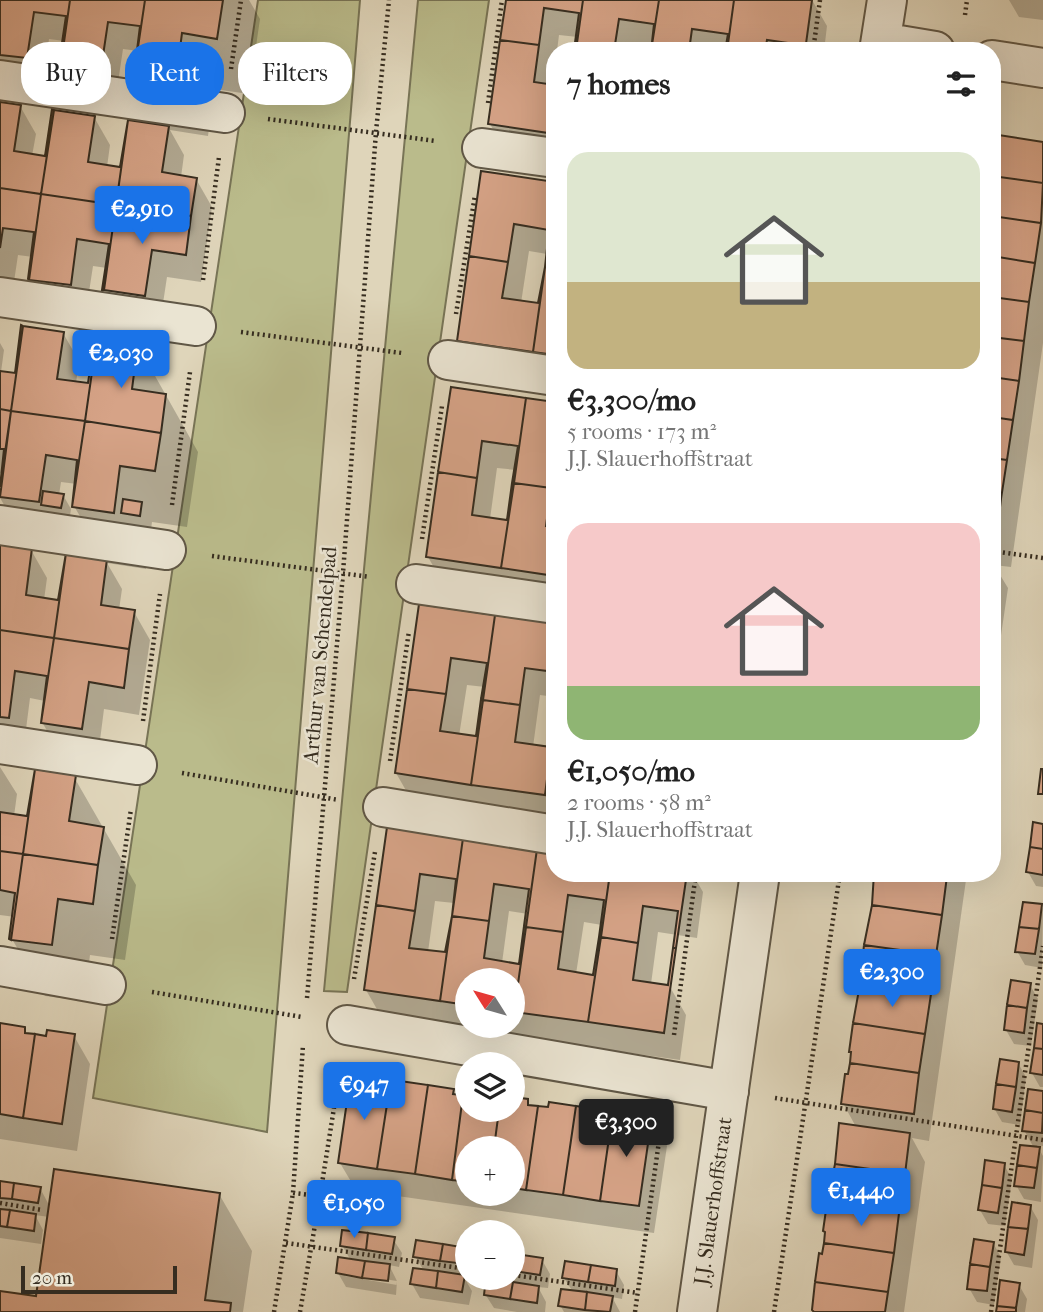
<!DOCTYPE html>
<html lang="en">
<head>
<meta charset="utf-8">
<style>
  :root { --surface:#fff; --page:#f6f6f6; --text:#222; --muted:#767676; --accent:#1a73e8 }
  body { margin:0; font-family:"IM FELL French Canon",serif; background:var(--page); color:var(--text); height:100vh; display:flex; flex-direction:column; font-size:26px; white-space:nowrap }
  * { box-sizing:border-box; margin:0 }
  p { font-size:23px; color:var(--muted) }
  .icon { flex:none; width:38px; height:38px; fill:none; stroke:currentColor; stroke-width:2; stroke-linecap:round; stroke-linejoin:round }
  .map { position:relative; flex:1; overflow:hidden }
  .details { position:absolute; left:546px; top:42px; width:455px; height:840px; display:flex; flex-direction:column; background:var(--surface); border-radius:28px; box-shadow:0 7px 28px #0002 }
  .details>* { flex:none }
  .hud { position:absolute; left:21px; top:42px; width:420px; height:63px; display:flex; gap:14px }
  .needle { width:46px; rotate:307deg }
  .buttons { position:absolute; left:455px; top:968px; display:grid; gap:14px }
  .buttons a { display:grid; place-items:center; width:70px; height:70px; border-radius:50%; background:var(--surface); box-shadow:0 7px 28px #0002; font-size:35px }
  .scale { position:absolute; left:21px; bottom:18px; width:156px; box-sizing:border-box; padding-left:7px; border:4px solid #362d20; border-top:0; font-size:19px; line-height:24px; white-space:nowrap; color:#362d20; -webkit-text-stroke:5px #eae4d2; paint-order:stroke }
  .price { position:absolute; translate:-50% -60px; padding:0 16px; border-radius:7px; background:var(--accent); color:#fff; font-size:23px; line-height:46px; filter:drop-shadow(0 2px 4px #0008) }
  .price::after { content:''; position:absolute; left:50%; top:42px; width:21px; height:16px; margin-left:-10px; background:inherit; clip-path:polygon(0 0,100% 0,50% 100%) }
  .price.on { background:#222; color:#fff }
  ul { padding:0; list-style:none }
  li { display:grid; align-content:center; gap:14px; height:371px; padding:0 21px }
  li span { display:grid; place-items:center; height:217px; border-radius:21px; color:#555 }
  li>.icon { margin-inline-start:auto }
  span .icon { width:126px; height:126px; fill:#fffc; stroke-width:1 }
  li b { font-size:30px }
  h2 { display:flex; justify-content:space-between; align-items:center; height:84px; padding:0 21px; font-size:30px }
  .chip { padding:0 24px; border-radius:28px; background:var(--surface); box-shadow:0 7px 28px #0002; font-size:24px; line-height:63px }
  .chip.on { background:var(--accent); color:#fff }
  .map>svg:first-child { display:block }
  .green { fill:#babb8b; stroke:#787456; stroke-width:2 }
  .shadow { fill:#0003; fill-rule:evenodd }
  .building { fill:#d6a387; stroke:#362d20; stroke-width:2 }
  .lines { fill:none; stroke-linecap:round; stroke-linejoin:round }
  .pedestrian-casing { stroke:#605746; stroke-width:42 }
  .minor-casing { stroke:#605746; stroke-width:42 }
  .path { stroke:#362d20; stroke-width:4.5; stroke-dasharray:2 3.5; stroke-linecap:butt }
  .pedestrian { stroke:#eae4d2; stroke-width:38 }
  .minor { stroke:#eae4d2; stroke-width:38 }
  .labels { text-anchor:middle; stroke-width:5; stroke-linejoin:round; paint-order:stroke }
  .street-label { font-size:21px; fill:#362d20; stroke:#eae4d2 }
</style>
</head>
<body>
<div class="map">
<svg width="1043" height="1312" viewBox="0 0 1043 1312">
  <rect width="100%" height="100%" fill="#dfd5ba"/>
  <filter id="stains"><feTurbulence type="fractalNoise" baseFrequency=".00286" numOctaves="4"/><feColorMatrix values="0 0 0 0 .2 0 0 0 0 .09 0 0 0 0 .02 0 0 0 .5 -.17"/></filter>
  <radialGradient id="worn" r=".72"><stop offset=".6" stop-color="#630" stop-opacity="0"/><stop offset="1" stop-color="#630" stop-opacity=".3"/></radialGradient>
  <!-- green -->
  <path class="green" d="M 258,0 L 360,0 L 267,1132 L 93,1098 Z
    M 418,0 L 489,0 L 347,992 L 324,991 Z"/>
  <!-- shadow -->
  <path class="shadow" d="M 0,0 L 249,0 L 260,19 L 249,94 L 214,89 L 208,136 L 170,130 L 184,155 L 181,177 L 196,179 L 212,207 L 201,282 L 167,277 L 160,323 L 120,317 L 104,289 L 107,268 L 93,266 L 86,312 L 47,307 L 31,279 L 33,257 L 18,255 L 11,302 L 0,300 L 0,104 L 20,106 L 36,134 L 32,156 L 47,158 L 94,117 L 110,145 L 107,167 L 121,169 L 167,127 L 136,73 L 139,51 L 123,49 L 116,96 L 77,90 L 61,63 L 64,41 L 49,39 L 43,85 L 0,75 Z
    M 508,0 L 812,0 L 827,26 L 824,51 L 652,51 L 652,48 L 634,45 L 633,51 L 576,51 L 578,37 L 559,35 L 557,51 L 555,51 L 552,87 L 555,87 L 555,159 L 506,152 L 490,124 Z
    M 1009,0 L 1043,0 L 1043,20 L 1019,17 Z
    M 992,136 L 1043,143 L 1043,343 L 1011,567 L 994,565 L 1008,588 L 992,696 Z
    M 483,173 L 555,183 L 555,380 L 475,368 L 459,341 ZM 529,251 L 547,254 L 539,305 L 521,303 Z
    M 63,333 L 79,361 L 76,383 L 89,385 L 137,344 L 198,452 L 187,527 L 152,522 L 146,569 L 107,563 L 122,589 L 119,610 L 134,612 L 150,640 L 139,715 L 104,709 L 98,756 L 58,750 L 42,722 L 45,701 L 30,698 L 24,745 L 0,742 L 0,546 L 31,550 L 47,578 L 44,600 L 59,602 L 106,561 L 74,506 L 77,484 L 61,482 L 59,495 L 63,495 L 71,509 L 69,522 L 15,523 L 0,498 L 2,474 L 0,473 L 0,343 L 4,350 L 1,372 L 16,375 Z
    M 452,389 L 555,404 L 555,601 L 444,585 L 428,557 ZM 497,468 L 516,470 L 509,522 L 490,519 Z
    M 421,606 L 555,625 L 555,697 L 540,695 L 533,747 L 552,749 L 555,729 L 555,821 L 412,801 L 396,773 ZM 467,685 L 485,687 L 477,738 L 459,736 Z
    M 0,767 L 17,794 L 14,816 L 29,818 L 74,777 L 136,885 L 125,960 L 90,955 L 84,1001 L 45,996 L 12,939 L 15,917 L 0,915 Z
    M 390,822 L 555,873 L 692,873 L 703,892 L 697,938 L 658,932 L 651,984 L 670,987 L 686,1015 L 680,1060 L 382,1018 L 366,990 ZM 435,901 L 454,903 L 446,954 L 428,952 ZM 509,911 L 528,914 L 520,966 L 502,963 ZM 584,922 L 602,925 L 595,977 L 576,974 ZM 467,980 L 513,980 L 513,1026 L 467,1026 Z
    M 1043,826 L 1043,887 L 1036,886 L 1028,872 Z
    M 876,873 L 967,873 L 929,1141 L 912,1138 L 925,1162 L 904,1312 L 815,1312 L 824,1256 L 856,1127 L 843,1103 L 853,1055 L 850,1051 L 875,897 Z
    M 1041,906 L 1043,909 L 1042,968 L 1025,965 L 1017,951 Z
    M 1030,985 L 1038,999 L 1031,1046 L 1014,1044 L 1006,1030 Z
    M 0,1025 L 24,1028 L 28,1035 L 47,1038 L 74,1036 L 90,1064 L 77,1151 L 0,1139 Z
    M 1043,1026 L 1043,1087 L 1040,1087 L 1032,1073 Z
    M 1018,1063 L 1026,1077 L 1020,1125 L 1002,1122 L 994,1108 Z
    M 379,1079 L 382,1085 L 453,1090 L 456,1096 L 467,1098 L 467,1110 L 513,1110 L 513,1099 L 527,1101 L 530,1107 L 601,1111 L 605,1118 L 612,1119 L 651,1118 L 667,1146 L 654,1233 L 356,1190 L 340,1163 ZM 467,1148 L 513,1148 L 513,1194 L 467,1194 Z
    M 1043,1093 L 1043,1146 L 1037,1145 L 1043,1156 L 1041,1202 L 1024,1199 L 1016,1185 L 1034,1148 L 1024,1130 Z
    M 1004,1165 L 1012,1179 L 1005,1226 L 988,1224 L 980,1210 Z
    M 0,1183 L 40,1188 L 50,1207 L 219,1194 L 252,1251 L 243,1312 L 0,1312 L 0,1292 L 37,1298 L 49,1217 L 35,1215 L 43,1230 L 41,1244 L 0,1238 Z
    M 1030,1206 L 1038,1220 L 1032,1268 L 1014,1265 L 1006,1251 Z
    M 393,1239 L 402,1253 L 399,1267 L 389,1265 L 397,1281 L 345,1273 L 345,1276 L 397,1285 L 397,1281 L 396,1295 L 346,1287 L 338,1273 L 351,1261 L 342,1245 Z
    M 418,1242 L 467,1249 L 467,1277 L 463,1276 L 472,1291 L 469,1305 L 420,1298 L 412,1284 L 424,1271 L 415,1256 Z
    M 993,1243 L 1001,1257 L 994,1305 L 977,1302 L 969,1288 Z
    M 513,1256 L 542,1260 L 550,1274 L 548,1288 L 538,1287 L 546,1302 L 545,1312 L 517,1312 L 494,1308 L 485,1294 L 498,1282 L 496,1278 L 513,1278 Z
    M 616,1271 L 624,1285 L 622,1299 L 612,1297 L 620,1312 L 564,1312 L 560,1305 L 573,1292 L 564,1278 Z
    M 1019,1285 L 1027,1299 L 1025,1312 L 998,1312 Z"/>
  <!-- building -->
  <path class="building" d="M 0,0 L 70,0 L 61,63 L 59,63 L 66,16 L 34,12 L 27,58 L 0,55 Z
    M 70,0 L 145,0 L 134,74 L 140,26 L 108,22 L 101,69 L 61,63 Z
    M 145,0 L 223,0 L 217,39 L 182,33 L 176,80 L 134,74 Z
    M 506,0 L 583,0 L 576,50 L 574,50 L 579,13 L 544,8 L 539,45 L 500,40 Z
    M 583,0 L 659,0 L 651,51 L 654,24 L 619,19 L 614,51 L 576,50 Z
    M 659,0 L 734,0 L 727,51 L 725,51 L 728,34 L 692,29 L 689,51 L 651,51 Z
    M 734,0 L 812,0 L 805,51 L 801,51 L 802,45 L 767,40 L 765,51 L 727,51 Z
    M 500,40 L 539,45 L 534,82 L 555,85 L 555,134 L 488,124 Z
    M 0,102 L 21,105 L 14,151 L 45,156 L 52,109 L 54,110 L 41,194 L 0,188 Z
    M 54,110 L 95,116 L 88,162 L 120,167 L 128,120 L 116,205 L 41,194 Z
    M 128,120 L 169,126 L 162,172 L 197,178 L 191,216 L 116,205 Z
    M 992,134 L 1043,142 L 1043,183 L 992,176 Z
    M 481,171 L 555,182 L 555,200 L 545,267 L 549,230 L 514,224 L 508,262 L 469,256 Z
    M 992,176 L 1043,183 L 1041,223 L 992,216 Z
    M 0,188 L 41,194 L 29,280 L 28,279 L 34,232 L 3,228 L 0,248 Z
    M 41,194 L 116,205 L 104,290 L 102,290 L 109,244 L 77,239 L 71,285 L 29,280 Z
    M 555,200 L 555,268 L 545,267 Z
    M 116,205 L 191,216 L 186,255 L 152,250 L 145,296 L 104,290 Z
    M 992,216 L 1041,223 L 1035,263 L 992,256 Z
    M 469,256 L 508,262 L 502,298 L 538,303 L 545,267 L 533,352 L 457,341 Z
    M 992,256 L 1035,263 L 1029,302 L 992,297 Z
    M 545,267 L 555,268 L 555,355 L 533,352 Z
    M 992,297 L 1029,302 L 1024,341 L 992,337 Z
    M 21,325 L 23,326 L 11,411 L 0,409 L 0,371 L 15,373 Z
    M 23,326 L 64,332 L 57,379 L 88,383 L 95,336 L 97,337 L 85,421 L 11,411 Z
    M 97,337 L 138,343 L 132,389 L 166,394 L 161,433 L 85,421 Z
    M 992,337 L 1024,341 L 1019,381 L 992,377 Z
    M 992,377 L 1019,381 L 1013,420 L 992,417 Z
    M 451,387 L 526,398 L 514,483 L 512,483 L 518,446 L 482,441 L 477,478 L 438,472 Z
    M 526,398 L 555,402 L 555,463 L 551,488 L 514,483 Z
    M 0,409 L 11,411 L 0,487 L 4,449 L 0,449 Z
    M 11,411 L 85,421 L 72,507 L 77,460 L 46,455 L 39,502 L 0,497 Z
    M 992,417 L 1013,420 L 1007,460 L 992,458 Z
    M 85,421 L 161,433 L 155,471 L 120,466 L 114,513 L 72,507 Z
    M 992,458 L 1007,460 L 1001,499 L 992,498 Z
    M 438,472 L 477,478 L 472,515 L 507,520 L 512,483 L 514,483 L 501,568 L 426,557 Z
    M 514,483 L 551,488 L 546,526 L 555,527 L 555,576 L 501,568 Z
    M 43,491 L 64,494 L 61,508 L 41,505 Z
    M 992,498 L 1001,499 L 996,540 L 992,540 Z
    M 123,499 L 142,502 L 140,516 L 121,513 Z
    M 0,544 L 32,548 L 26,595 L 58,600 L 66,553 L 54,638 L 0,630 Z
    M 66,553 L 107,559 L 101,605 L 135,610 L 129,649 L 54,638 Z
    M 419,604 L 495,615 L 483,700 L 481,699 L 487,663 L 451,658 L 446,694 L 407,689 Z
    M 495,615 L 555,623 L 555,672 L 525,668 L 520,705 L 483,700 Z
    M 0,630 L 54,638 L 41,723 L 47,676 L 15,671 L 9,718 L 0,717 Z
    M 54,638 L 129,649 L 124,688 L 89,682 L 82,729 L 41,723 Z
    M 407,689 L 446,694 L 440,731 L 476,736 L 481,699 L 483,700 L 471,785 L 395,773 Z
    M 483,700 L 520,705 L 515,742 L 551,747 L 555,716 L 545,795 L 471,785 Z
    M 555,729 L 555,797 L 545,795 Z
    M 35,769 L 76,775 L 69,821 L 104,827 L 98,865 L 23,854 Z
    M 35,769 L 23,854 L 0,851 L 0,812 L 27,816 Z
    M 1041,769 L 1043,769 L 1043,794 L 1038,794 Z
    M 388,820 L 464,831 L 452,916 L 456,879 L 420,874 L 415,911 L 376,905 Z
    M 1033,822 L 1043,824 L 1043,849 L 1030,847 Z
    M 464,831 L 538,842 L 526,927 L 524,926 L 529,889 L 494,884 L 489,921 L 452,916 Z
    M 538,842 L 555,844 L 555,873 L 610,873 L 601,937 L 599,937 L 604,900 L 568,895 L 563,932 L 526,927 Z
    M 1030,847 L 1043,849 L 1043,875 L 1026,872 Z
    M 0,851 L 23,854 L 11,940 L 9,939 L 15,893 L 0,890 Z
    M 23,854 L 98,865 L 93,904 L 58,899 L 52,945 L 11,940 Z
    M 610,873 L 687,873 L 676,948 L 673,948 L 678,911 L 643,906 L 638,943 L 601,937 Z
    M 874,873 L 929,873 L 947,876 L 942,915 L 872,905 Z
    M 1023,902 L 1042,904 L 1039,929 L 1019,927 Z
    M 376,905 L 415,911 L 409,948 L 445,952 L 452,916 L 440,1001 L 364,990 Z
    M 872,905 L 942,915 L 936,955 L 864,945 Z
    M 452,916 L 489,921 L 484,958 L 519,964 L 524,926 L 526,927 L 514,1012 L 513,980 L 467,980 L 467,1005 L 440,1001 Z
    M 526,927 L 563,932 L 558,969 L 593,975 L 599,937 L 601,937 L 588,1022 L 514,1012 Z
    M 1019,927 L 1039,929 L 1035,954 L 1015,952 Z
    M 601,937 L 638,943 L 633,980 L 668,985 L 673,948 L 676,948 L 664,1033 L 588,1022 Z
    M 864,945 L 936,955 L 931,994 L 860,984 Z
    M 1011,980 L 1031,983 L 1027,1008 L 1007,1005 Z
    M 860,984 L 931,994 L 925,1034 L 853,1023 Z
    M 1007,1005 L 1027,1008 L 1024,1033 L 1004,1030 Z
    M 0,1023 L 25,1027 L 25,1033 L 35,1034 L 23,1118 L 0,1114 Z
    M 853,1023 L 925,1034 L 919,1073 L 850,1063 L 851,1052 L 849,1052 Z
    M 1037,1023 L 1043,1024 L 1043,1049 L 1034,1048 Z
    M 47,1030 L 75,1034 L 62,1124 L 23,1118 L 35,1034 L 46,1036 Z
    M 1034,1048 L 1043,1049 L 1043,1075 L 1030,1073 Z
    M 1000,1059 L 1019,1062 L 1016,1087 L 996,1084 Z
    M 850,1063 L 919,1073 L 914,1114 L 841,1104 L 845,1074 L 848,1074 Z
    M 351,1074 L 380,1078 L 379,1083 L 390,1085 L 377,1169 L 338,1163 Z
    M 400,1081 L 428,1085 L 415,1174 L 377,1169 L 390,1085 L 399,1086 Z
    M 996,1084 L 1016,1087 L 1012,1112 L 993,1109 Z
    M 428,1085 L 454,1089 L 453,1094 L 463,1095 L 452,1180 L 415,1174 Z
    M 1028,1089 L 1043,1091 L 1043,1113 L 1025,1110 Z
    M 463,1095 L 467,1096 L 467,1110 L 499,1110 L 494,1148 L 467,1148 L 467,1182 L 452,1180 Z
    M 513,1097 L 528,1099 L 528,1105 L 538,1106 L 526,1190 L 513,1188 L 513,1148 L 494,1148 L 499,1110 L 513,1110 Z
    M 549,1102 L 576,1106 L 563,1195 L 526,1190 L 538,1106 L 548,1107 Z
    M 576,1106 L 602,1110 L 602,1115 L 612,1117 L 600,1201 L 563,1195 Z
    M 1025,1110 L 1043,1113 L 1042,1133 L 1022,1131 Z
    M 623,1113 L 652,1116 L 639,1206 L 600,1201 L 612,1117 L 622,1118 Z
    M 839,1123 L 910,1133 L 905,1174 L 835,1164 Z
    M 1020,1145 L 1040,1147 L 1037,1168 L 1017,1165 Z
    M 985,1160 L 1005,1163 L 1002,1188 L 982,1185 Z
    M 835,1164 L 905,1174 L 899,1213 L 827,1203 Z
    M 1017,1165 L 1037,1168 L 1034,1188 L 1014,1186 Z
    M 54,1169 L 220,1193 L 205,1300 L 231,1303 L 230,1312 L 0,1312 L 0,1291 L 36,1296 Z
    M 0,1181 L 14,1183 L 12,1199 L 0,1198 Z
    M 14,1183 L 41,1187 L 38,1203 L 12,1199 Z
    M 982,1185 L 1002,1188 L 998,1213 L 978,1210 Z
    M 1012,1202 L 1031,1205 L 1028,1229 L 1008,1227 Z
    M 827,1203 L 899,1213 L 894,1253 L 824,1243 L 825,1232 L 823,1231 Z
    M 0,1209 L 10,1210 L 7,1227 L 0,1226 Z
    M 10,1210 L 36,1214 L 34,1231 L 7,1227 Z
    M 1008,1227 L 1028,1229 L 1024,1255 L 1005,1252 Z
    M 342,1230 L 368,1233 L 366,1250 L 340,1246 Z
    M 368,1233 L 395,1237 L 392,1254 L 366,1250 Z
    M 974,1239 L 994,1242 L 990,1267 L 970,1264 Z
    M 416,1240 L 443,1244 L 440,1261 L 413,1257 Z
    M 824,1243 L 894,1253 L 888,1292 L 815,1282 L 819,1253 L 822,1254 Z
    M 443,1244 L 467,1248 L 466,1264 L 440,1261 Z
    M 516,1254 L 543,1258 L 540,1275 L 514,1271 Z
    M 338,1257 L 365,1261 L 362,1278 L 336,1273 Z
    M 365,1261 L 390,1264 L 388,1281 L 362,1278 Z
    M 565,1261 L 591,1265 L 588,1282 L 562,1278 Z
    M 970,1264 L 990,1267 L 987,1291 L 967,1289 Z
    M 591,1265 L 617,1269 L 615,1286 L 588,1282 Z
    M 413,1268 L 438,1271 L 436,1288 L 410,1284 Z
    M 438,1271 L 465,1275 L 462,1292 L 436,1288 Z
    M 486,1278 L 513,1282 L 510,1299 L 484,1295 Z
    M 1000,1280 L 1020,1283 L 1016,1308 L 997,1306 Z
    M 513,1282 L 539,1286 L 537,1303 L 510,1299 Z
    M 815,1282 L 888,1292 L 885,1312 L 814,1312 L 812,1310 Z
    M 561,1289 L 587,1292 L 585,1310 L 558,1306 Z
    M 587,1292 L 613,1296 L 610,1312 L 585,1310 Z
    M 997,1306 L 1016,1308 L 1016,1312 L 996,1312 Z"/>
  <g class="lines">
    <defs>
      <path id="pedestrian" d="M 0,80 L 225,113
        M 482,148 L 555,158
        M 0,297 L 196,326
        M 448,360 L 555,376
        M 0,525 L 166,550
        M 416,584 L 555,604
        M 0,744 L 137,765
        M 383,807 L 555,835
        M 0,966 L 106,985
        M 347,1025 L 729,1091"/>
      <path id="minor" d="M 881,42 L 935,51
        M 879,51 L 887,0
        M 992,60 L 1043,68
        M 697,1312 L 760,873"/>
    </defs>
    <!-- pedestrian casing -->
    <use href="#pedestrian" class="pedestrian-casing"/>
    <!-- minor casing -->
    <use href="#minor" class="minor-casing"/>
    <!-- path -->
    <path class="path" d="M 965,15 L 967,0
      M 813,51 L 820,0
      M 231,69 L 241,0
      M 488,103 L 502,0
      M 268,119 L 436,141
      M 203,280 L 219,157
      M 456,314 L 475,195
      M 241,332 L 402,353
      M 172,505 L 190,372
      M 422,539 L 442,406
      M 992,551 L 1043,558
      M 212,556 L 370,577
      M 143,721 L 160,594
      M 390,761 L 409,631
      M 182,773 L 339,800
      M 112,939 L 131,809
      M 354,979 L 375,852
      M 152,992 L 302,1017
      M 307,998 L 343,573 L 376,132 L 389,0
      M 674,1035 L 696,873
      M 775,1098 L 1043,1140
      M 293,1193 L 320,1196 L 340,1070
      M 0,1203 L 42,1210
      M 286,1243 L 467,1269
      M 513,1275 L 638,1293
      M 274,1312 L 293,1193 L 303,1045
      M 300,1312 L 320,1196
      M 635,1312 L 661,1127
      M 774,1312 L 840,873
      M 991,1312 L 1043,946"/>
    <!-- pedestrian -->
    <use href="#pedestrian" class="pedestrian"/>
    <!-- minor -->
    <use href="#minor" class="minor"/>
  </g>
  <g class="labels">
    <!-- street labels -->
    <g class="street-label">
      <text transform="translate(320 655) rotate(-85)" y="7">Arthur van Schendelpad</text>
      <text transform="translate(713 1201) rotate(-82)" y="7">J.J. Slauerhoffstraat</text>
    </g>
  </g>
  <rect width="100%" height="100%" filter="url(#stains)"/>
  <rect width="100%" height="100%" fill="url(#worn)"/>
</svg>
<div class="buttons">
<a><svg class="needle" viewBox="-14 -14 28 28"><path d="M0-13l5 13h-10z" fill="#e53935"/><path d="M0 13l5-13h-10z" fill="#767676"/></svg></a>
<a><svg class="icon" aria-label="layers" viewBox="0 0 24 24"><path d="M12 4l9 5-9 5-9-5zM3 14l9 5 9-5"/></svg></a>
<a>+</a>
<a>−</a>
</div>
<div class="scale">20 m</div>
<b class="price" style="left:142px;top:246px">€2,910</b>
<b class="price" style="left:121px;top:390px">€2,030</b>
<b class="price" style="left:892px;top:1009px">€2,300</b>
<b class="price" style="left:364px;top:1122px">€947</b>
<b class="price on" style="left:626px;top:1159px">€3,300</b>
<b class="price" style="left:861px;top:1228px">€1,440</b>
<b class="price" style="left:354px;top:1240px">€1,050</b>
<div class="hud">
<a class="chip">Buy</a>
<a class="chip on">Rent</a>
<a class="chip">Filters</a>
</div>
<section class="details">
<h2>7 homes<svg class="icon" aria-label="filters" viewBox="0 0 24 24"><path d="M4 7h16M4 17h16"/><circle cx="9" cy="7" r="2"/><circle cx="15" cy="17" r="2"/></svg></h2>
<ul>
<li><span style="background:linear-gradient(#dfe7d0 60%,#c2b280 0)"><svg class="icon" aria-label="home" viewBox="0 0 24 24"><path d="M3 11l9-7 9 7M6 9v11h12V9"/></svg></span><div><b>€3,300/mo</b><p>5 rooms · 173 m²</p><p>J.J. Slauerhoffstraat</p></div></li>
<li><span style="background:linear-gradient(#f6c9c9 75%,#8fb573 0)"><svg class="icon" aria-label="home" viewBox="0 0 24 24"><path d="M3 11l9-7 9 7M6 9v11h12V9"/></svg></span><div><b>€1,050/mo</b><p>2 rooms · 58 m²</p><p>J.J. Slauerhoffstraat</p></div></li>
</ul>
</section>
</div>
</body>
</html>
